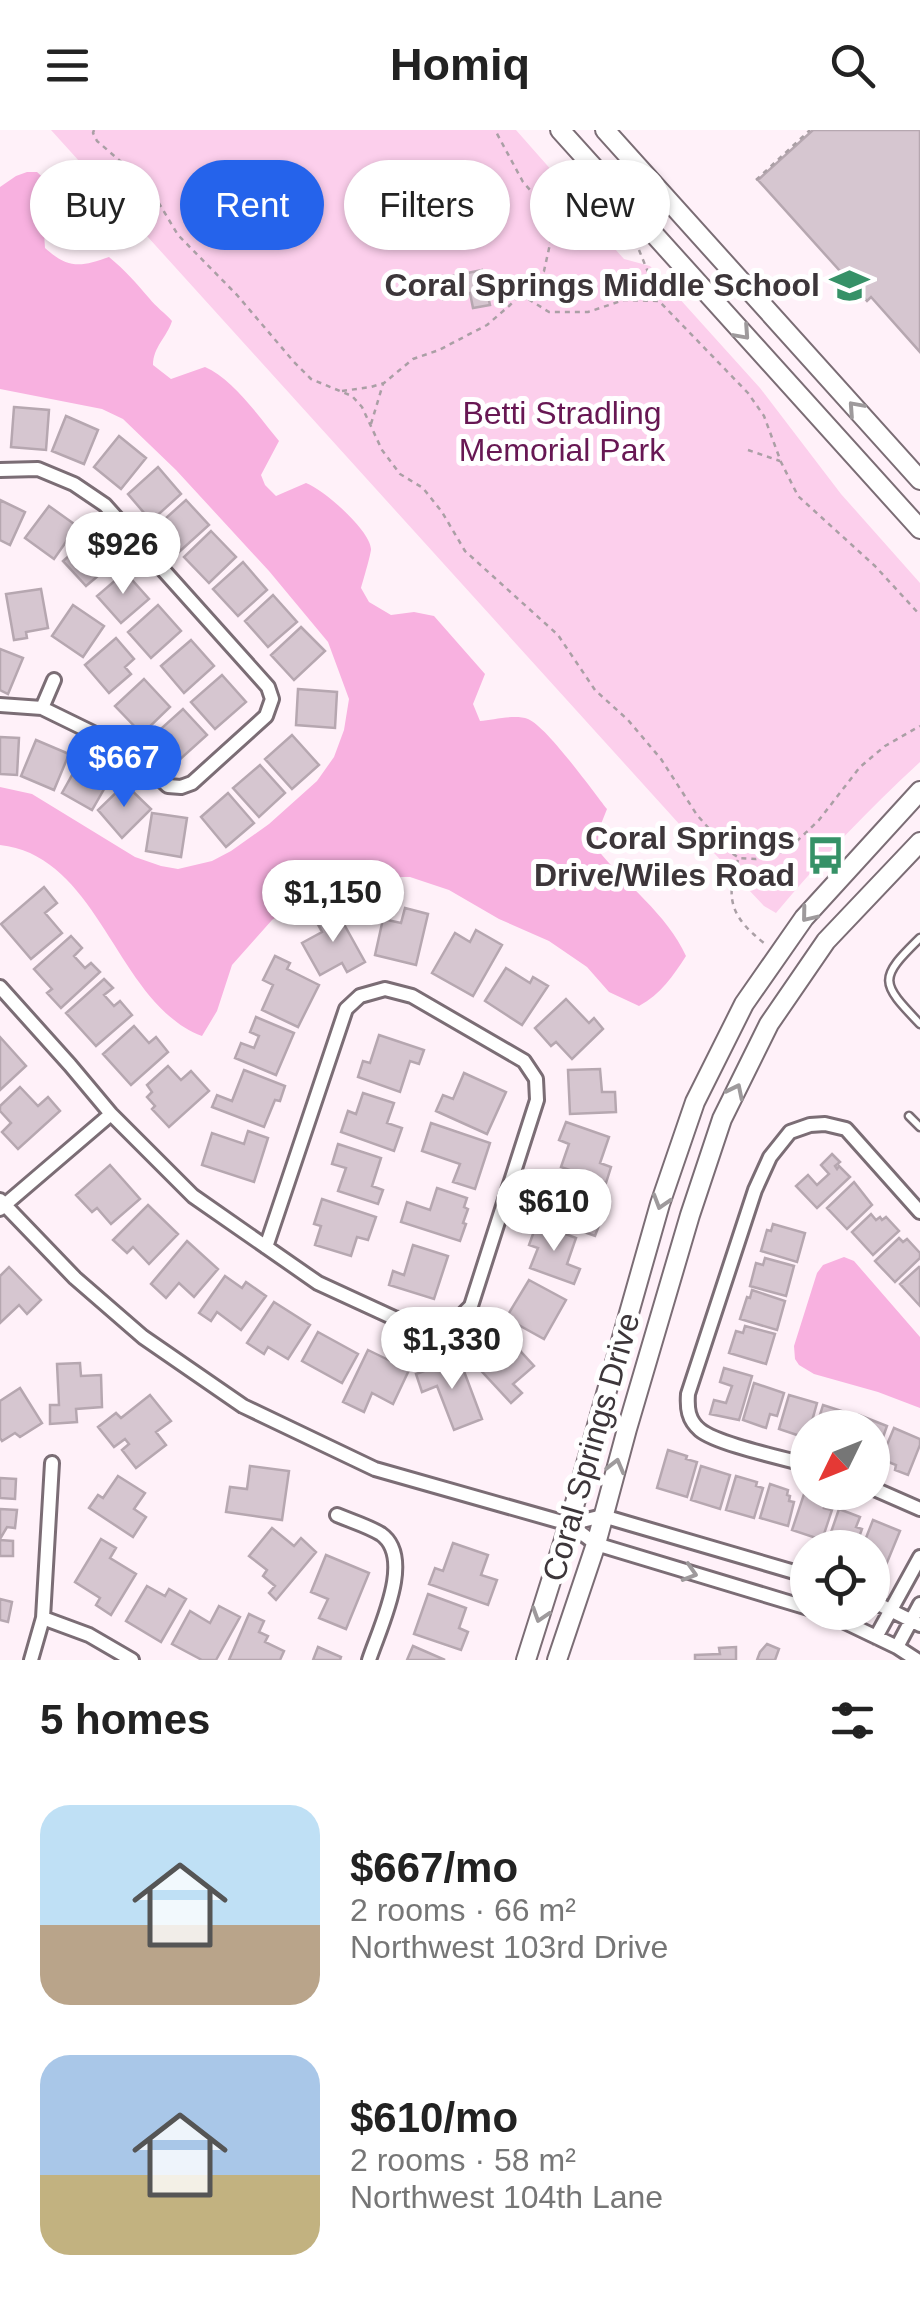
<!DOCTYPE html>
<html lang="en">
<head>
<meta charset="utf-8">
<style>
  :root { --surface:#fff; --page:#f6f6f6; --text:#222; --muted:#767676; --accent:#2563eb }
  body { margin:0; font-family:Helvetica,sans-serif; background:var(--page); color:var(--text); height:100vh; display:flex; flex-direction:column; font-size:38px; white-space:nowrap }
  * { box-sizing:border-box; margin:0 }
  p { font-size:32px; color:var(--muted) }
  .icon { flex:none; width:55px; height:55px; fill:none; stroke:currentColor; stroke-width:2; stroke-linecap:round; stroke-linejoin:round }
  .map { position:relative; height:1530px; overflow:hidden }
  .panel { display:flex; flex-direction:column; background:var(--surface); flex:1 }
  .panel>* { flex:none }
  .top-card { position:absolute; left:30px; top:30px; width:860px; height:90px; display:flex; gap:20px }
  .needle { width:65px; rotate:227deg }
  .tools { position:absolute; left:790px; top:1280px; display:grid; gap:20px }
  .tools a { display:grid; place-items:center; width:100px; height:100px; border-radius:50%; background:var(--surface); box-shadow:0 2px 8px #0004; font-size:50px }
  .price { position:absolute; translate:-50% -85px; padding:0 22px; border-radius:35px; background:#fff; color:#222; font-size:32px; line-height:65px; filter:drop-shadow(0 2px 5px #0008) }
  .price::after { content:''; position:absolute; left:50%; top:60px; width:30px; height:22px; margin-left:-15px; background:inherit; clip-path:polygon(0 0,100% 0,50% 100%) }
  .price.on { background:var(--accent); color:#fff }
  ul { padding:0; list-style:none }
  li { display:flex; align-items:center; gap:30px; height:250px; padding:0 40px }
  li span { display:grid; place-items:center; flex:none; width:280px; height:200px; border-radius:30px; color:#555 }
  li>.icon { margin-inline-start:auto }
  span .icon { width:120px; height:120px; fill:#fffc; stroke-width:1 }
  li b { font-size:42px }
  h2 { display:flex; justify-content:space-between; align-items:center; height:120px; padding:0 40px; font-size:42px }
  .chip { padding:0 35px; border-radius:45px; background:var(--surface); box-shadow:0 2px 8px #0004; font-size:35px; line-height:90px }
  .chip.on { background:var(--accent); color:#fff }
  header { display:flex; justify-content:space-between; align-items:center; height:130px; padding:0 40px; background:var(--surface); font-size:45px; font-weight:700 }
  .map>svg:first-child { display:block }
  .green { fill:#fccfec }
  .water { fill:#f8b1e0 }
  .building { fill:#d6c6d0; stroke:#b6a7b0; stroke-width:2.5 }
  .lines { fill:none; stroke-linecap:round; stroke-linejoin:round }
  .service-casing { stroke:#7b6d75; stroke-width:11 }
  .minor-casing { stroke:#7b6d75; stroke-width:18 }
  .secondary-casing { stroke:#7b6d75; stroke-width:22 }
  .path { stroke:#aa9fa5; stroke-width:2.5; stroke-dasharray:5 5; stroke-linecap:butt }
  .service { stroke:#fff; stroke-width:6 }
  .minor { stroke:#fff; stroke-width:12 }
  .secondary { stroke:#fff; stroke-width:18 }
  .oneway { stroke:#9e9a9c }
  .labels { text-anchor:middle; stroke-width:10; stroke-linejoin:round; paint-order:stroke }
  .poi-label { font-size:32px; font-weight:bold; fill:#3d363a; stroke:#fff; text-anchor:end }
  .park-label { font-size:32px; fill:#671753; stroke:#fff }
  .street-label { font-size:32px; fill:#3d363a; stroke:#fff }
</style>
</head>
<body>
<header><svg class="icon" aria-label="menu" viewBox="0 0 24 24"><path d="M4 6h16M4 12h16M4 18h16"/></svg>Homiq<svg class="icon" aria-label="search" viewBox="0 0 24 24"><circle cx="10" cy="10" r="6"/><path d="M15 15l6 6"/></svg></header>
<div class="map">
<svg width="920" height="1530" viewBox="0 0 920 1530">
  <rect width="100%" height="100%" fill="#fff1f9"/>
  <!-- green -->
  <path class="green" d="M 51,0 L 516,0 L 583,76 L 598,100 L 624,129 L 650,136 L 760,258 L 841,364 L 920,453 L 920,632 C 868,680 821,729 776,783 L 764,776 L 714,723 L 700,717 Z"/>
  <!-- water -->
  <path class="water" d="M 27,42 L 37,42 L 51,55 L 43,87 L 45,118 C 68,139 81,137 109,127 C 125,140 136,153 149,168 C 156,177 165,183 172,191 C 167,207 153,217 153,235 L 171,249 L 205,237 C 232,248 260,288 279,311 L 261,345 L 265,355 L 276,366 L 306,353 C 323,359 370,400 371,419 C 371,424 363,451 361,458 L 369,472 L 391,485 L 414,482 L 434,486 L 485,544 L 473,574 L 480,591 C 493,590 515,584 528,589 C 546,596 592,660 607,679 L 599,699 L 597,719 C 625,754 667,784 686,826 C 673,846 661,864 639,876 L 609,862 L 587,837 L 549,811 L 499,789 L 449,760 L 410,747 L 359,747 L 333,753 L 299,771 L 272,790 L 232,835 L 217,881 L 202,906 C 116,874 101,726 0,715 L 0,657 L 32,664 L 135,727 L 161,736 L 178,739 L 212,731 L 231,721 L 269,694 L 317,651 L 334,627 L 344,600 L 349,569 L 328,512 L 269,441 L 222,390 L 176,340 L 123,289 L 102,279 L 0,259 L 0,57 L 16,46 Z
    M 844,1127 L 854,1131 L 920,1207 L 920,1278 L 878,1262 L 814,1244 L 799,1235 L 795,1229 L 794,1216 L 817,1143 L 823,1135 Z"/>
  <!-- building -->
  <path class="building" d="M 813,0 L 920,0 L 920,222 L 871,167 L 867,171 L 758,50 Z
    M 482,140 L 490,175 L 473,178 L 470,163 L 443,169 L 438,149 Z
    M 14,277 L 49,280 L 46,320 L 11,317 Z
    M 66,286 L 98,300 L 84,334 L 52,321 Z
    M 119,306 L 146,328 L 121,359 L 94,337 Z
    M 158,337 L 181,364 L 151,391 L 128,364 Z
    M 0,370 L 25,382 L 10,415 L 0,410 Z
    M 186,370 L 209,395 L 179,422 L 156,397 Z
    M 49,376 L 77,396 L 54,429 L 25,408 Z
    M 211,401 L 236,427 L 209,453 L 184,427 Z
    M 89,408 L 112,434 L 86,456 L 63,431 Z
    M 243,432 L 267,460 L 238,486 L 213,459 Z
    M 125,442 L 149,469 L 121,493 L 97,466 Z
    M 41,459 L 48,498 L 26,502 L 27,508 L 14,510 L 6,464 Z
    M 273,465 L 297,492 L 268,517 L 245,491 Z
    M 73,475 L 104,496 L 83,527 L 52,506 Z
    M 158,475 L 181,501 L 151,528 L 128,502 Z
    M 301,497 L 325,521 L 294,550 L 271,525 Z
    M 116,508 L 134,529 L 125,537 L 131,544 L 109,563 L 85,535 Z
    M 191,510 L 214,536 L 184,563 L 161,536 Z
    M 0,519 L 23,528 L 8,564 L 0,560 Z
    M 222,545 L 246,572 L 215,599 L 191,572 Z
    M 144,549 L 170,577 L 142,604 L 115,576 Z
    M 298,559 L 337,562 L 335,598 L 296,595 Z
    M 183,579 L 207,605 L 177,632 L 154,605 Z
    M 292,605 L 319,635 L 292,659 L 265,629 Z
    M 0,607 L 19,608 L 17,645 L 0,644 Z
    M 36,610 L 69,624 L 54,660 L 21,646 Z
    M 81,629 L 111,647 L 92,680 L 62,663 Z
    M 260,635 L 285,663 L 259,687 L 233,658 Z
    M 125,654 L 151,679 L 122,708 L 98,680 Z
    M 228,663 L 254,693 L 226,717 L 201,687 Z
    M 152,683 L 187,688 L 181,727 L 146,721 Z
    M 44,757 L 57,773 L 45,783 L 62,803 L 31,829 L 1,794 Z
    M 335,778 L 365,832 L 347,842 L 342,833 L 320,845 L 302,813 L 322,802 L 315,789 Z
    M 405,778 L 428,784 L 416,835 L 375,825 L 383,789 L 401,793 Z
    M 476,800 L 502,815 L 473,866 L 432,843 L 455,803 L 470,812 Z
    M 71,806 L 82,818 L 74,826 L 85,838 L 91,833 L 100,842 L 61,878 L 47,863 L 52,859 L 34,839 Z
    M 275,826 L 290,833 L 287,839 L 319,855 L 298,897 L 262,880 L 273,855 L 263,850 Z
    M 506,838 L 530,853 L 533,847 L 548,856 L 522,895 L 485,871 Z
    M 104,849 L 113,858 L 104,865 L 114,876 L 120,871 L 132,885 L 96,916 L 66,883 Z
    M 566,869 L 589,893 L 594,888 L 603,899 L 572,929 L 556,912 L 551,916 L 535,898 Z
    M 256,887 L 294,903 L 276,945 L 235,928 L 241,913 L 254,918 L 259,906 L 250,902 Z
    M 134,896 L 149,913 L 156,907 L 168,922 L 131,955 L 103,924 Z
    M 379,905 L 424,920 L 419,934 L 410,931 L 400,962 L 358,947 L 363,931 L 370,933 Z
    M 0,907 L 26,936 L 0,960 Z
    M 168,936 L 181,950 L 191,941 L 209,961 L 169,997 L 152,979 L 155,976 L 147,967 L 152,962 L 147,955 Z
    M 600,939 L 602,962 L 615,962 L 616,982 L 570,984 L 568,940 Z
    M 244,940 L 285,956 L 280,971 L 275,970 L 264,997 L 212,977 L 217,965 L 232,971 Z
    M 464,943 L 506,962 L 487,1004 L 436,981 L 443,965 L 453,969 Z
    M 20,957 L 38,976 L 48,967 L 60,981 L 18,1019 L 2,1002 L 11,993 L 0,981 L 0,976 Z
    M 363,963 L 394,973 L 387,993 L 402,998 L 394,1021 L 341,1002 L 348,981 L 356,984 Z
    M 566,992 L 609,1007 L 600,1033 L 611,1037 L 606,1053 L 561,1037 L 569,1014 L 559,1010 Z
    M 431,993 L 490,1013 L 475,1059 L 453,1052 L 460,1034 L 422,1021 Z
    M 248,1001 L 268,1008 L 254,1052 L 202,1035 L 212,1003 L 244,1014 Z
    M 338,1014 L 381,1028 L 372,1056 L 383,1060 L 378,1074 L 338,1061 L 346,1038 L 332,1034 Z
    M 832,1024 L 840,1032 L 835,1036 L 837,1039 L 839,1036 L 850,1047 L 817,1078 L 796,1056 L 808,1045 L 817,1055 L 829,1044 L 821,1035 Z
    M 110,1035 L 140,1069 L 111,1094 L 97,1078 L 92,1082 L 76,1065 Z
    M 551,1044 L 572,1051 L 566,1067 L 592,1076 L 596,1064 L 609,1069 L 595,1106 L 542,1087 L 550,1064 L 545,1062 Z
    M 854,1052 L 872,1075 L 847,1099 L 827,1078 Z
    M 437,1058 L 467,1068 L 464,1077 L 468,1079 L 463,1093 L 466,1094 L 460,1111 L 401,1092 L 407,1072 L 430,1080 Z
    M 322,1069 L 376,1087 L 368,1110 L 357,1107 L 351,1126 L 315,1115 L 321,1096 L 314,1094 Z
    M 148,1075 L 178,1104 L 149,1134 L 133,1117 L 127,1123 L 113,1110 Z
    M 871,1084 L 876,1090 L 880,1087 L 882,1090 L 886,1087 L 899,1101 L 873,1125 L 852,1102 Z
    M 537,1093 L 576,1108 L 567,1134 L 580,1139 L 574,1154 L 530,1138 L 538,1118 L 529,1115 Z
    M 773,1094 L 805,1103 L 797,1132 L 761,1121 L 767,1100 L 771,1101 Z
    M 899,1108 L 903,1112 L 907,1109 L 920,1123 L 920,1128 L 895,1152 L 875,1131 Z
    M 187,1111 L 218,1139 L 194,1167 L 179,1153 L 166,1168 L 151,1154 Z
    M 413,1115 L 448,1126 L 434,1169 L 389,1155 L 393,1141 L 404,1145 Z
    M 765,1128 L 794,1136 L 786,1166 L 750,1156 L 756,1133 L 763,1135 Z
    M 9,1137 L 41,1170 L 27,1184 L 19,1175 L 0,1193 L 0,1146 Z
    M 919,1137 L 920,1138 L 920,1176 L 900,1154 Z
    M 225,1146 L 242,1158 L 246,1152 L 266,1166 L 241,1200 L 217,1182 L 211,1191 L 199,1183 Z
    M 529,1150 L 566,1170 L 544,1209 L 506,1188 Z
    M 752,1160 L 785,1171 L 777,1200 L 740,1189 L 747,1167 L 750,1168 Z
    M 274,1172 L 310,1195 L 288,1229 L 268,1217 L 264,1224 L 247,1213 Z
    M 745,1196 L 775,1204 L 766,1234 L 729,1223 L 736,1201 L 743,1203 Z
    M 501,1200 L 534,1236 L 513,1254 L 522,1263 L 511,1273 L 474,1233 L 491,1218 L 487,1214 Z
    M 318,1202 L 358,1224 L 342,1253 L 302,1231 Z
    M 368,1220 L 409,1240 L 393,1274 L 372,1263 L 364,1282 L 343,1272 Z
    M 459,1228 L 482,1289 L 454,1300 L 437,1256 L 422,1262 L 416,1244 Z
    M 80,1233 L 81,1246 L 101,1245 L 102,1277 L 76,1279 L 77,1292 L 50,1294 L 50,1275 L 59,1275 L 57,1234 Z
    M 724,1238 L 752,1246 L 739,1290 L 710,1284 L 714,1270 L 726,1273 L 732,1256 L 720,1252 Z
    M 754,1253 L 784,1263 L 777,1286 L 770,1284 L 766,1298 L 743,1290 Z
    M 20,1258 L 42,1293 L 20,1307 L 15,1303 L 2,1311 L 0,1308 L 0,1271 Z
    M 150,1265 L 171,1291 L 156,1302 L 166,1315 L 136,1338 L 122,1320 L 129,1314 L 125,1309 L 114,1317 L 98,1297 L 116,1283 L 121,1288 Z
    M 789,1265 L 817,1273 L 810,1298 L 808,1298 L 806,1308 L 779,1299 Z
    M 823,1275 L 851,1284 L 847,1298 L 816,1298 Z
    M 859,1285 L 887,1296 L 877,1324 L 872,1322 L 872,1298 L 854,1298 Z
    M 894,1298 L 920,1309 L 920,1315 L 908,1345 L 895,1340 L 896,1335 L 881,1329 Z
    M 668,1320 L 687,1326 L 686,1329 L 697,1332 L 687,1367 L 657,1358 Z
    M 250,1336 L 289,1341 L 282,1390 L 226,1382 L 230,1357 L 247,1359 Z
    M 701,1336 L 730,1345 L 720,1379 L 691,1370 Z
    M 118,1346 L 145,1363 L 134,1379 L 146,1387 L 133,1407 L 89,1378 L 98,1365 L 103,1368 Z
    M 736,1346 L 757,1352 L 756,1356 L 763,1358 L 754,1388 L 726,1380 Z
    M 0,1348 L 16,1349 L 15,1369 L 0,1368 Z
    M 770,1354 L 788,1360 L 787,1365 L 790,1366 L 789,1371 L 794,1372 L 788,1396 L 760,1388 Z
    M 804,1364 L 826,1372 L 824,1378 L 832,1380 L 822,1410 L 792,1400 Z
    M 0,1379 L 17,1380 L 15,1398 L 7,1397 L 0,1409 Z
    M 839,1379 L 860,1387 L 856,1397 L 862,1399 L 855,1418 L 846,1418 L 828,1411 Z
    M 873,1390 L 900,1401 L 886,1435 L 872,1430 L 872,1418 L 862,1418 Z
    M 272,1398 L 294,1416 L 301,1408 L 316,1422 L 276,1470 L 269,1463 L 275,1456 L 263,1446 L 267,1440 L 249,1426 Z
    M 101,1409 L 116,1418 L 110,1428 L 136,1444 L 111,1485 L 96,1475 L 100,1468 L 75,1452 Z
    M 0,1410 L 13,1411 L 13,1426 L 0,1426 Z
    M 453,1413 L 488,1425 L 481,1445 L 497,1450 L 488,1475 L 429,1454 L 435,1438 L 443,1441 Z
    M 326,1425 L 369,1443 L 346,1499 L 319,1488 L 328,1469 L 311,1462 Z
    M 147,1456 L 165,1466 L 169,1459 L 186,1469 L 161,1512 L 126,1491 Z
    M 428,1464 L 466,1478 L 459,1498 L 468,1502 L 461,1520 L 414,1504 Z
    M 0,1469 L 12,1472 L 8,1492 L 0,1490 Z
    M 219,1476 L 240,1487 L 216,1530 L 202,1530 L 172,1514 L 190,1481 L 210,1493 Z
    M 249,1484 L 264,1491 L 259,1502 L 268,1506 L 265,1512 L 284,1521 L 280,1530 L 229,1530 Z
    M 767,1514 L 779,1519 L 775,1530 L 757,1530 L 760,1522 Z
    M 413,1516 L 445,1530 L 407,1530 Z
    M 318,1517 L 341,1527 L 340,1530 L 313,1530 Z
    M 736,1517 L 736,1530 L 695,1530 L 695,1525 L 720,1524 L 719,1518 Z"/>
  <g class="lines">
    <defs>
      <path id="service" d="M 920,808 C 878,849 880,852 920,894
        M 909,986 L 920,997"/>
      <path id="minor" d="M 0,340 L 38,339 L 74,354 L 105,375 L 268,557 L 272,569 L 266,586 L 192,653 L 181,657 L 168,656 L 128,620 L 42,578 L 0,575
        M 42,578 L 54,550
        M 0,857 L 70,935 L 111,984 L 193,1066 L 318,1153 L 394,1188 L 434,1197 L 456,1191 L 471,1176 L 537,970 L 536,949 L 524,931 L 412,866 L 385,859 L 360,866 L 346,879 L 266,1117
        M 0,1070 L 75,1148 L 143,1207 L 243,1276 L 375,1339 L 569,1394 L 596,1414 L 808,1478
        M 0,1079 L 111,984
        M 808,1335 C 783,1328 717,1314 700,1300 C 688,1290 687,1278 688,1264 L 755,1060 L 770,1027 L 790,1002 L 810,995 L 825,994 L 846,999 L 920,1082
        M 872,1358 L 920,1379
        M 337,1385 C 351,1391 368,1396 381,1404 C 415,1428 379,1499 369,1530
        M 569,1394 L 603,1386 L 808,1446
        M 872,1471 L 920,1495
        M 824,1482 L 897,1517 L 917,1530
        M 43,1488 L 89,1505 L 132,1530
        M 876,1507 L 920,1427
        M 897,1517 L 920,1474
        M 31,1530 L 43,1488 L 52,1333"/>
      <path id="secondary" d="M 560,0 L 920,399
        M 605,0 L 920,350
        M 526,1530 L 569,1394 L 660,1074 L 695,972 L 744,874 L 804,788 L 920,661
        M 557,1530 L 596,1414 L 627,1299 L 690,1085 L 722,989 L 769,894 L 826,811 L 920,712"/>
    </defs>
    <!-- service casing -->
    <use href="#service" class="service-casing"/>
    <!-- minor casing -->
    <use href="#minor" class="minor-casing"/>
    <!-- secondary casing -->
    <use href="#secondary" class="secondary-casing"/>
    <!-- path -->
    <path class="path" d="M 94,0 L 93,3 L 97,11 L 148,55 L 178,105 L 237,165 L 294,232 L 311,249 L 352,266 L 362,277 L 382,320 L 400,344 L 423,358 L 442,382 L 465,421 L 558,505 L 595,560 L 628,590 L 661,629 L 697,685 L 729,721 L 739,728 L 756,729 L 777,725 L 795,713 L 819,690 L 860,637 L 885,616 L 920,596
      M 756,50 L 810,0
      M 549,83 L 558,80 L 602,81
      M 639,120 L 659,169
      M 520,164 L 549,182 L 588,182 L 624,170 L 659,171 L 748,263 L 764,286 L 781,332 L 798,366 L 875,436 L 920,485
      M 342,261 L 371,257 L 384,253 L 413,229 L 439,220 L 487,195 L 509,176 L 544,141 L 550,114 L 552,97 L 546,78 L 523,52 L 495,0
      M 371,294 L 383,254
      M 748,320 L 780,331
      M 738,730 C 725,769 731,787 764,813"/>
    <!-- service -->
    <use href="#service" class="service"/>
    <!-- minor -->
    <use href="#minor" class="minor"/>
    <!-- secondary -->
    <use href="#secondary" class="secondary"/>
  </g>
  <!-- one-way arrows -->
  <defs><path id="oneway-chevron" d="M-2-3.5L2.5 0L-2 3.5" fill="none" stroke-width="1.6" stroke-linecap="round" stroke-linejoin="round" transform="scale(2.5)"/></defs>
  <g class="oneway">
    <use href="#oneway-chevron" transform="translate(743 203) rotate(48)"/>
    <use href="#oneway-chevron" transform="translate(855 278) rotate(-132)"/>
    <use href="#oneway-chevron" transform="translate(808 785) rotate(129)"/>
    <use href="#oneway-chevron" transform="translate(736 961) rotate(-64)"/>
    <use href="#oneway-chevron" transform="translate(661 1072) rotate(107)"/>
    <use href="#oneway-chevron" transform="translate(616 1336) rotate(-75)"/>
    <use href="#oneway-chevron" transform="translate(690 1443) rotate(17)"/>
    <use href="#oneway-chevron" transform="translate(540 1485) rotate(108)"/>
  </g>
  <!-- icons -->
  <defs>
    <symbol id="school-bare" viewBox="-9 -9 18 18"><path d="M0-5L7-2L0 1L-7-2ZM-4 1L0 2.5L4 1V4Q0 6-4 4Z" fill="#369167" stroke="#fff" stroke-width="2.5" paint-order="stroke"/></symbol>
    <symbol id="bus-bare" viewBox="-9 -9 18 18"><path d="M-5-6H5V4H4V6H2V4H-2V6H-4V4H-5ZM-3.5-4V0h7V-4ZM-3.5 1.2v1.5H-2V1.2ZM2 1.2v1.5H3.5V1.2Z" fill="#369167" stroke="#fff" stroke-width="2.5" paint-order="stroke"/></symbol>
  </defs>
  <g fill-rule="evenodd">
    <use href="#school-bare" x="822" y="128" width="55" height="55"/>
    <use href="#bus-bare" x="798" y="698" width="55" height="55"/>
  </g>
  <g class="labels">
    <!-- poi labels -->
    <g class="poi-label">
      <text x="820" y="166">Coral Springs Middle School</text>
      <text x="795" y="719">Coral Springs<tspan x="795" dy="37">Drive/Wiles Road</tspan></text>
    </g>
    <!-- park labels -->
    <g class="park-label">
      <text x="562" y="294">Betti Stradling<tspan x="562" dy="37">Memorial Park</tspan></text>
    </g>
    <!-- street labels -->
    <g class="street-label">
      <text transform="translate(591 1317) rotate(-74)" y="11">Coral Springs Drive</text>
    </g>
  </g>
</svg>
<div class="tools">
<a><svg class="needle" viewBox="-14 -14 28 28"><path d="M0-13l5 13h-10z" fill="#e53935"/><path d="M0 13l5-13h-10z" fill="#767676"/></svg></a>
<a><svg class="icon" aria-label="locate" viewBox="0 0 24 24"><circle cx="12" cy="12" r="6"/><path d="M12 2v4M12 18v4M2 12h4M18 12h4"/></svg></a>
</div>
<b class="price" style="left:123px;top:467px">$926</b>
<b class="price on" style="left:124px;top:680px">$667</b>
<b class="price" style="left:333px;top:815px">$1,150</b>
<b class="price" style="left:554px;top:1124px">$610</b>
<b class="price" style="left:452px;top:1262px">$1,330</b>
<div class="top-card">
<a class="chip">Buy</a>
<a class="chip on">Rent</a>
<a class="chip">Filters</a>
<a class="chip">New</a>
</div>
</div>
<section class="panel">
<h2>5 homes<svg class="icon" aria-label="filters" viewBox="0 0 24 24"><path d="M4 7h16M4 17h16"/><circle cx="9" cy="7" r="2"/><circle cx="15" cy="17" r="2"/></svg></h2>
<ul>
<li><span style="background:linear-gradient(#bfe0f5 60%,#b9a48a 0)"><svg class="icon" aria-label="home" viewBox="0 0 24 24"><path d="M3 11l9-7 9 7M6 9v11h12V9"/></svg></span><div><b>$667/mo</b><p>2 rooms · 66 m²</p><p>Northwest 103rd Drive</p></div></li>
<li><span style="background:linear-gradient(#a9c7e8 60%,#c2b280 0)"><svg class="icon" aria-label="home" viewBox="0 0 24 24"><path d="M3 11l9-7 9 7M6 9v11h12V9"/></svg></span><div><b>$610/mo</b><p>2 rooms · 58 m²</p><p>Northwest 104th Lane</p></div></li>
</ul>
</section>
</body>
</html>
